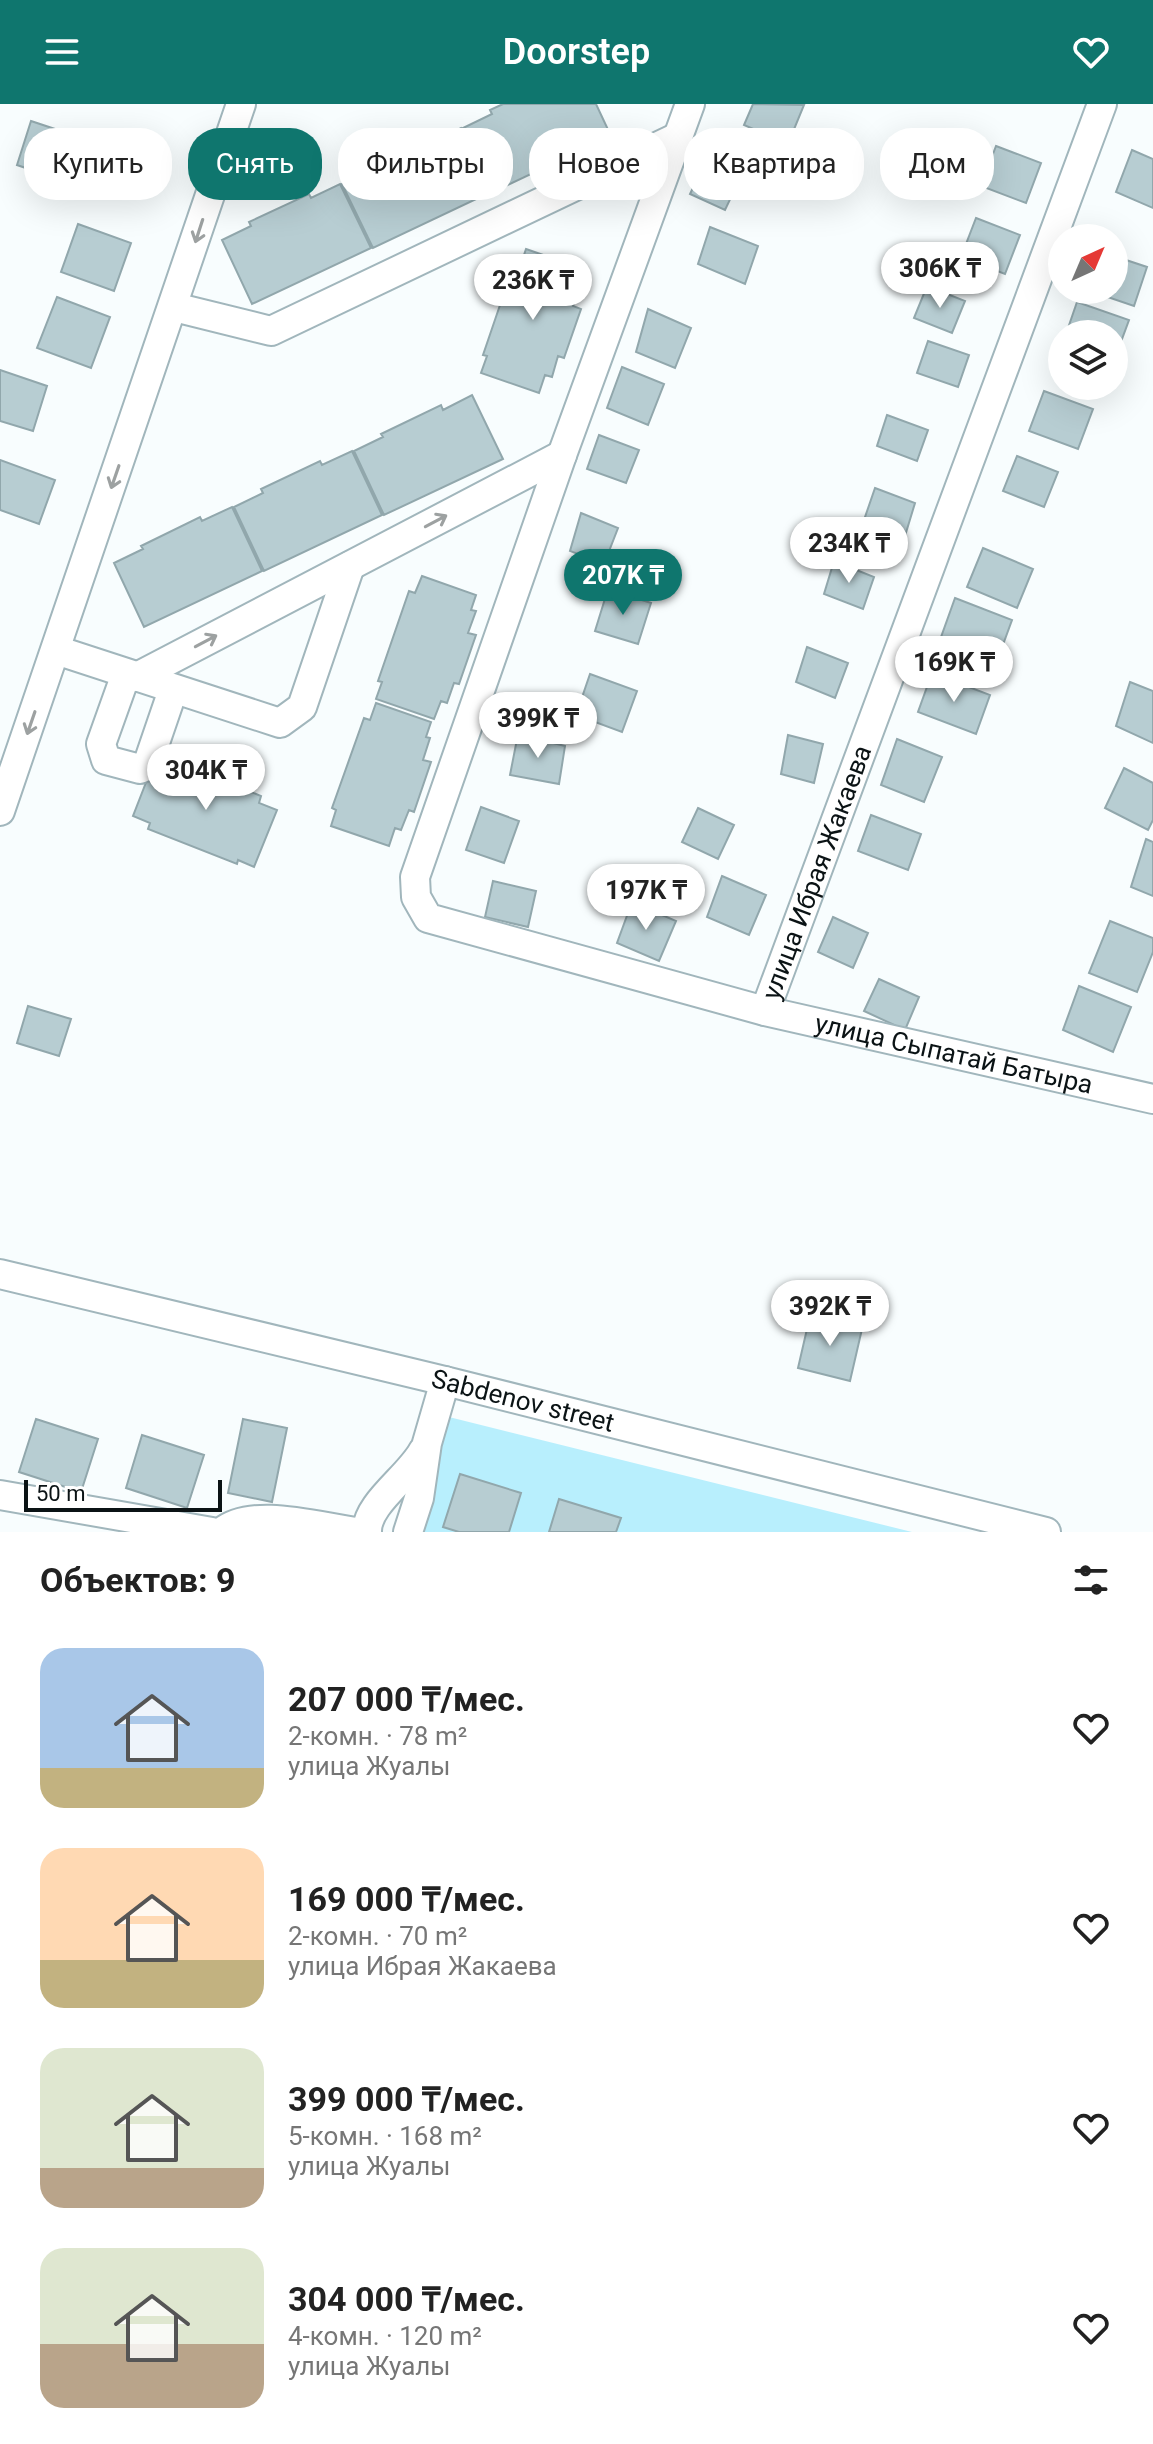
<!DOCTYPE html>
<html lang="ru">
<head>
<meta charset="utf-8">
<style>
  :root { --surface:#fff; --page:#f2f2f2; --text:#222; --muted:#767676; --accent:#0f766e }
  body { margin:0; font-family:Roboto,sans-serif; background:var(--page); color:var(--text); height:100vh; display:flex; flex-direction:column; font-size:30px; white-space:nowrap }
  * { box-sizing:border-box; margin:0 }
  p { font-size:26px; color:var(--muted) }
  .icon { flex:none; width:44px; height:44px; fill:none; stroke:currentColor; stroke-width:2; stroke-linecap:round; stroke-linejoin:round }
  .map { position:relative; height:1428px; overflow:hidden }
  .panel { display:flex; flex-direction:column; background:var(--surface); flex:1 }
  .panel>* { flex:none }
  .banner { position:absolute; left:24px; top:24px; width:1106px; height:72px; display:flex; gap:16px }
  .needle { width:52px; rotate:44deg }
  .controls { position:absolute; left:1048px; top:120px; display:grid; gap:16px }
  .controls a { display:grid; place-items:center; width:80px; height:80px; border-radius:50%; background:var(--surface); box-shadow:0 8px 32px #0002; font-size:40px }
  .scale { position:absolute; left:24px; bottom:20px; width:198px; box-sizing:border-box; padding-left:8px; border:4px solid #0b1315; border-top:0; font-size:22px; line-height:28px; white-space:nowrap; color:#0b1315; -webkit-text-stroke:6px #fff; paint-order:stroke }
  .price { position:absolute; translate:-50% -68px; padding:0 18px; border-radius:28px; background:#fff; color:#222; font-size:26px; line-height:52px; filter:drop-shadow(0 2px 4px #0008) }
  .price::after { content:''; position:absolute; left:50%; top:48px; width:24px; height:18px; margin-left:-12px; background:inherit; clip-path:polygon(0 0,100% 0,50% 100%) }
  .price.on { background:var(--accent); color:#fff }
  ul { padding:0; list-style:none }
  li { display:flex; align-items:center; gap:24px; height:200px; padding:0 40px }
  li span { display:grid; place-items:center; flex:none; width:224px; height:160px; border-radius:24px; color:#555 }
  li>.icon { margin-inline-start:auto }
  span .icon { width:96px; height:96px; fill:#fffc; stroke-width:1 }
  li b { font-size:34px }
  h2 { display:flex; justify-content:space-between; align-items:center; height:96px; padding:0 40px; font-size:34px }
  .pill { padding:0 28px; border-radius:32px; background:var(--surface); box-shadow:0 8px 32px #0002; font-size:28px; line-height:72px }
  .pill.on { background:var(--accent); color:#fff }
  header { display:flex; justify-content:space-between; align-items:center; height:104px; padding:0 40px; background:var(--accent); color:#fff; font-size:36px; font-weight:600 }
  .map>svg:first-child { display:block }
  .green { fill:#b8effd }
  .building { fill:#b7cdd2; stroke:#91a7ac; stroke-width:2 }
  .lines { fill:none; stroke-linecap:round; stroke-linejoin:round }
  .minor-casing { stroke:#a1b6bc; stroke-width:32 }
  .minor { stroke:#fff; stroke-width:28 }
  .oneway { stroke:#9da1a1 }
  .labels { text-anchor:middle; stroke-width:7; stroke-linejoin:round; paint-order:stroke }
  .street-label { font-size:26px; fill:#0b1315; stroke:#fff }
</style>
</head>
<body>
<header><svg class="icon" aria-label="menu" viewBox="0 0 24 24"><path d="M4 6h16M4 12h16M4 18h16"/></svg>Doorstep<svg class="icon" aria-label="heart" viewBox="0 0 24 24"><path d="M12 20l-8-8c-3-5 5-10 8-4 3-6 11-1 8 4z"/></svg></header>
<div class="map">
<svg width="1153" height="1428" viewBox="0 0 1153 1428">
  <rect width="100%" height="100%" fill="#f8fdfe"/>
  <!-- green -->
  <path class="green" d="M 449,1313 L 912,1428 L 423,1428 L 422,1422 Z"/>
  <!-- building -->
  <path class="building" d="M 503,0 L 596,0 L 611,32 L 493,88 L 463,24 L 492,10 L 490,6 Z
    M 753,0 L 804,1 L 788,40 L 744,21 Z
    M 31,17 L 79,33 L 64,77 L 17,61 Z
    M 461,24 L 491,88 L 373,144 L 342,80 L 372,66 L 370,62 L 429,34 L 431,38 Z
    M 996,42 L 1041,59 L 1026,99 L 981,82 Z
    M 1132,46 L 1153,55 L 1153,104 L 1116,88 Z
    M 709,50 L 744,66 L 725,106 L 690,90 Z
    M 340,80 L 371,144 L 252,200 L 222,136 L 251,122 L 249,118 L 309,90 L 311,94 Z
    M 976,114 L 1020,131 L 1005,170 L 961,153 Z
    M 78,120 L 131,139 L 114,187 L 61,168 Z
    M 710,123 L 758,142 L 745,180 L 698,160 Z
    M 526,145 L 581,164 L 575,179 L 580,181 L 573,202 L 581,205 L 564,254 L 558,252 L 552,273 L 545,271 L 539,289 L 481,269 L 487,252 L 483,251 L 514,160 L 520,163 Z
    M 1114,152 L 1147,163 L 1134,202 L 1090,187 L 1114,186 Z
    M 927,182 L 965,197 L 952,229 L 914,214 Z
    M 57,193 L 110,213 L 91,264 L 37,244 Z
    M 1077,198 L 1129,216 L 1115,254 L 1114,230 L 1066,230 Z
    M 648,205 L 691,224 L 675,264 L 636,248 Z
    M 928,237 L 969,251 L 958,283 L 917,269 Z
    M 622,263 L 664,280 L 648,321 L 607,304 Z
    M 0,266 L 47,282 L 33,327 L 0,317 Z
    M 1044,287 L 1093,305 L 1078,345 L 1029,327 Z
    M 472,291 L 503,355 L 384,411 L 354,347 L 383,333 L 381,330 L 441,301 L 443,306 Z
    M 887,311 L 928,326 L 917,357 L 877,342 Z
    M 599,331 L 639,346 L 626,379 L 587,365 Z
    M 352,347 L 382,411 L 264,467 L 234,403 L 263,389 L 261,385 L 320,357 L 322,361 Z
    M 1017,352 L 1058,368 L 1044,403 L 1003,387 Z
    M 0,356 L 55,376 L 39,420 L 0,406 Z
    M 875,384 L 915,399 L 905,432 L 864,416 Z
    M 232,403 L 262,467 L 144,523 L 114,459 L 143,445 L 141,442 L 200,413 L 202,417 Z
    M 581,409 L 618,424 L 604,460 L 570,447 Z
    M 983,444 L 1033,465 L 1017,504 L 967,483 Z
    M 834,457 L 874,473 L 863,505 L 824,490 Z
    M 422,472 L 476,491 L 471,506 L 476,507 L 468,529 L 476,531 L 459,580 L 454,579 L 447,599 L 441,597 L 434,615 L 376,595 L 382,578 L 378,577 L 409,487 L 415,489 Z
    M 608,485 L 651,499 L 638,540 L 595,527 Z
    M 955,494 L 1012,516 L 997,557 L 940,536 Z
    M 807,543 L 848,559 L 835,594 L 796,578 Z
    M 932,569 L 990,591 L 976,630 L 918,608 Z
    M 590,570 L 637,587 L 622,628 L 576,611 Z
    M 1130,578 L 1153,587 L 1153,639 L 1116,622 Z
    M 376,599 L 431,618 L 426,633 L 430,634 L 423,656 L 431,658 L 414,708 L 409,706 L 401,726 L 395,724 L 389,742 L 331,722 L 336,706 L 332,704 L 364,614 L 370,616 Z
    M 518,630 L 565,642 L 559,680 L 510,671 Z
    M 788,631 L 823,640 L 814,679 L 781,670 Z
    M 897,635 L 942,653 L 924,698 L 881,681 Z
    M 154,658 L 169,664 L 171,659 L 192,668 L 194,660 L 243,679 L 241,684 L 261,692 L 259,699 L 277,706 L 254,763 L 238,756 L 237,760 L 148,725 L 150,719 L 133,712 Z
    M 1124,664 L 1153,679 L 1153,716 L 1148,726 L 1105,704 Z
    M 481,703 L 519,717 L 504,759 L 466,746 Z
    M 698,704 L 734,721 L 718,755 L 682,738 Z
    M 871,711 L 921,730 L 908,766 L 858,747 Z
    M 1146,735 L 1153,738 L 1153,792 L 1131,783 Z
    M 722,772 L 766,791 L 749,831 L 707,813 Z
    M 493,777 L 536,787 L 528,823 L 485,813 Z
    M 632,798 L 676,817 L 659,857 L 617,839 Z
    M 833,813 L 868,829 L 853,864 L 818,848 Z
    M 1110,817 L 1153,834 L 1153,848 L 1137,888 L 1089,869 Z
    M 879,875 L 919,893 L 905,926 L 864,907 Z
    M 1079,882 L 1131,903 L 1113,948 L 1063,926 Z
    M 28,902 L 71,915 L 59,952 L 17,939 Z
    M 810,1212 L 862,1225 L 850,1277 L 798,1264 Z
    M 36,1315 L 98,1335 L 81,1388 L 19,1368 Z
    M 243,1315 L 287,1324 L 272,1398 L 228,1389 Z
    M 142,1331 L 204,1351 L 187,1404 L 126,1384 Z
    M 460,1370 L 521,1389 L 509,1428 L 459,1428 L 443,1423 Z
    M 559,1395 L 621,1414 L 616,1428 L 549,1428 Z"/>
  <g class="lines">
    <defs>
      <g id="minor">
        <path id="s1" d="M 690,0 L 562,351 L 415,773 L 416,793 L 428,814 L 765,907 L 1153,995"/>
        <path d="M 174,203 L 271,227 L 678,33"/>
        <path d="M 56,546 L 280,619 L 302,603 L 350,462"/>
        <path d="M 126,570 L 101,640 L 106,656 L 140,665 L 147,662 L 173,586"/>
        <path d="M 137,573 L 562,351"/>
        <path d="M 0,707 L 241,0"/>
        <path id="s2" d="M 765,907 L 1102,0"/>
        <path id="s3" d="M 0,1170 L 445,1277 L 1046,1428"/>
        <path d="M 0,1391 L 212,1428"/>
        <path d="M 222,1428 C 252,1403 318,1423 356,1428"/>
        <path d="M 367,1428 C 366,1400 409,1373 423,1347"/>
        <path d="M 408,1428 L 419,1394 L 427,1339 L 445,1277"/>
      </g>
    </defs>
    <!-- minor casing -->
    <use href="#minor" class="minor-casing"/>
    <!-- minor -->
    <use href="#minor" class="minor"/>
  </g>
  <!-- one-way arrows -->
  <defs><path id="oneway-shaft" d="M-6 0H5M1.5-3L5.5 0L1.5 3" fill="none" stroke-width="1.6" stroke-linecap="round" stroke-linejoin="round" transform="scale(2)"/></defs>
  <g class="oneway">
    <use href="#oneway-shaft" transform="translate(199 127) rotate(108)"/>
    <use href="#oneway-shaft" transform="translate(115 373) rotate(109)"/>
    <use href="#oneway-shaft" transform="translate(436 417) rotate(-28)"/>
    <use href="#oneway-shaft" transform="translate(206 537) rotate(-28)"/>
    <use href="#oneway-shaft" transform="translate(31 619) rotate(109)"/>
  </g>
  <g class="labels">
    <!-- street labels -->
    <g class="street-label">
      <text dy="9" stroke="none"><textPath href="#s2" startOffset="148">улица Ибрая Жакаева</textPath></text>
      <text dy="9" stroke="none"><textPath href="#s1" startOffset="1408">улица Сыпатай Батыра</textPath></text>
      <text dy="9" stroke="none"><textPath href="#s3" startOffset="538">Sabdenov street</textPath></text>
    </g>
  </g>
</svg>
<div class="controls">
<a><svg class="needle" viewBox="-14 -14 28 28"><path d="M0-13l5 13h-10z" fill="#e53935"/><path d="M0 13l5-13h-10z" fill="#767676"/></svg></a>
<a><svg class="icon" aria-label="layers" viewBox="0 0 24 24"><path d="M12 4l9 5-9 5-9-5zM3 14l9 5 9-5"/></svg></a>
</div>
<div class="scale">50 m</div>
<b class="price" style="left:940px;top:206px">306K ₸</b>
<b class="price" style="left:533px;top:218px">236K ₸</b>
<b class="price" style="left:849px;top:481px">234K ₸</b>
<b class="price on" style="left:623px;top:513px">207K ₸</b>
<b class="price" style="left:954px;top:600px">169K ₸</b>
<b class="price" style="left:538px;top:656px">399K ₸</b>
<b class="price" style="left:206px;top:708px">304K ₸</b>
<b class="price" style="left:646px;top:828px">197K ₸</b>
<b class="price" style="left:830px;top:1244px">392K ₸</b>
<div class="banner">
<a class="pill">Купить</a>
<a class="pill on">Снять</a>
<a class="pill">Фильтры</a>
<a class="pill">Новое</a>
<a class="pill">Квартира</a>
<a class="pill">Дом</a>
</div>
</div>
<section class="panel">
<h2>Объектов: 9<svg class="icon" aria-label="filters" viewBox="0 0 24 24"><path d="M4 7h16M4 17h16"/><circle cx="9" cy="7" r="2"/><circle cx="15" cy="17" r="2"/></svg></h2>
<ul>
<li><span style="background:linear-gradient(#a9c7e8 75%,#c2b280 0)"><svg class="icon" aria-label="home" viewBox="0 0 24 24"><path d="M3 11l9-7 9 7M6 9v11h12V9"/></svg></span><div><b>207 000 ₸/мес.</b><p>2-комн. · 78 m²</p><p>улица Жуалы</p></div><svg class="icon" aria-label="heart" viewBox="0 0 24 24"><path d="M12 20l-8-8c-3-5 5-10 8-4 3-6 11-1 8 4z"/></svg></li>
<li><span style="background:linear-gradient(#ffd9b3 70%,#c2b280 0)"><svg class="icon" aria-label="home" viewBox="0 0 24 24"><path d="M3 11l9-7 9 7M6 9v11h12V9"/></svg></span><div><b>169 000 ₸/мес.</b><p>2-комн. · 70 m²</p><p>улица Ибрая Жакаева</p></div><svg class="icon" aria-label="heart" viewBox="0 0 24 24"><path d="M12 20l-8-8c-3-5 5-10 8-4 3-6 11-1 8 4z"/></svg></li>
<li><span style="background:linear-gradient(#dfe7d0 75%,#b9a48a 0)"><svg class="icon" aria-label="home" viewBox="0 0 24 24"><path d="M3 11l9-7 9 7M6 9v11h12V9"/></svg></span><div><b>399 000 ₸/мес.</b><p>5-комн. · 168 m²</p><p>улица Жуалы</p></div><svg class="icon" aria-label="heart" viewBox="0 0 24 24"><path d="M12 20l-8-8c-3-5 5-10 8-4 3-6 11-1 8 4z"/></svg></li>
<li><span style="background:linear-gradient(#dfe7d0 60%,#b9a48a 0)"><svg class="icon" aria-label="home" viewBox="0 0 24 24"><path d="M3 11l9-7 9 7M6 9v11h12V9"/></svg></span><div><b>304 000 ₸/мес.</b><p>4-комн. · 120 m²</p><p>улица Жуалы</p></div><svg class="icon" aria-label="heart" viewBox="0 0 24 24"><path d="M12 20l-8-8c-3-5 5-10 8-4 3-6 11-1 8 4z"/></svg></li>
</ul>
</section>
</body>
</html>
